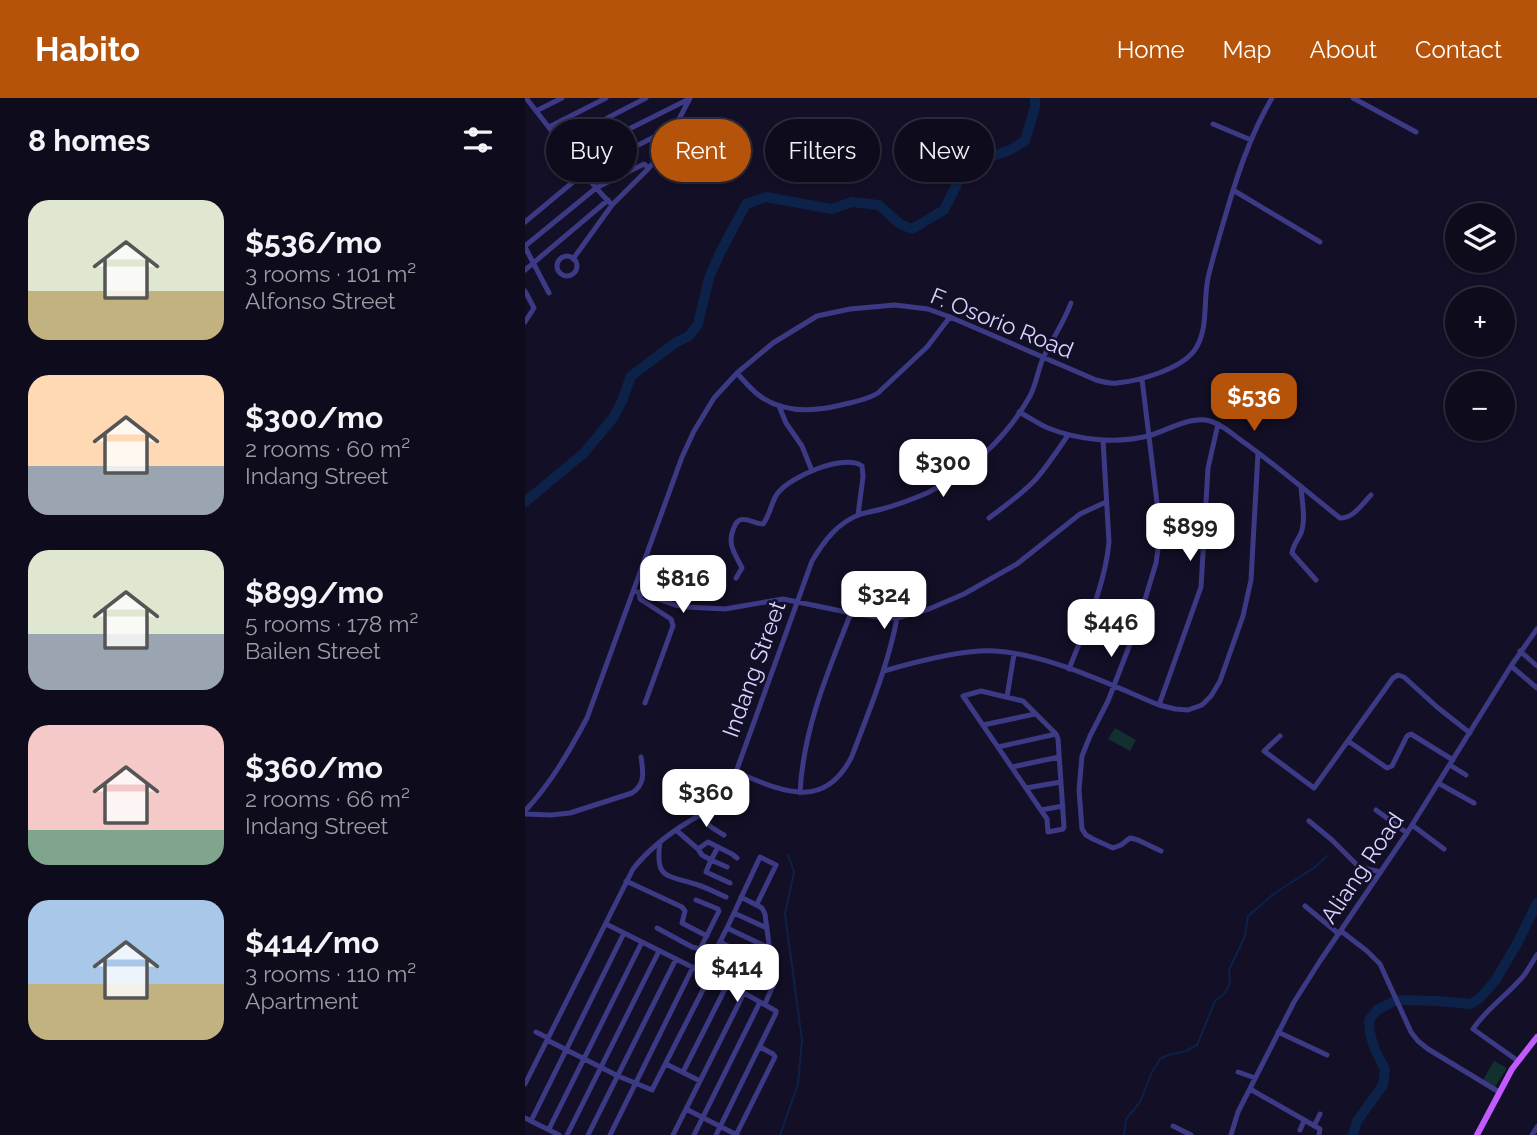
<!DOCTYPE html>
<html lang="en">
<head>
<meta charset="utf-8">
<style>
  :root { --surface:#0e0b1c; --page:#1c1929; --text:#f1f3f6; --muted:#9b9ba3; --line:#2e2b3b; --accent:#b45309 }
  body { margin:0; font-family:Raleway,sans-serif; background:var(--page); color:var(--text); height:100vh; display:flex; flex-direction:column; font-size:26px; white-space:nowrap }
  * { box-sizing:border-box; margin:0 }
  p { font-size:23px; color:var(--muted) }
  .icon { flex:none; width:38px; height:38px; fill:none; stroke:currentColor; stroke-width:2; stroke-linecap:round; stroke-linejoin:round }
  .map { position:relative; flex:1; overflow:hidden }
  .details { display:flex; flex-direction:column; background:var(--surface); width:525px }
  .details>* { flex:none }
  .banner { position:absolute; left:21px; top:21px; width:665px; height:63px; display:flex; gap:14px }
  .buttons { position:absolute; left:920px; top:105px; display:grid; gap:14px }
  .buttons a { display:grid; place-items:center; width:70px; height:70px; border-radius:50%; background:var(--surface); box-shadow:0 2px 5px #0004,0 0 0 2px var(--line); font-size:35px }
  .price { position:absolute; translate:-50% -60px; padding:0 16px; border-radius:14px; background:#fff; color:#222; font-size:23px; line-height:46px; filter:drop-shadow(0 2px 4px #0008) }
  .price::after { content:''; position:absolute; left:50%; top:42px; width:21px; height:16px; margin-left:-10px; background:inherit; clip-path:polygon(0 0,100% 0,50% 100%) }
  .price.selected { background:var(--accent); color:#fff }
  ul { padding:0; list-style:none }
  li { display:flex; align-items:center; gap:21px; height:175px; padding:0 28px }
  li span { display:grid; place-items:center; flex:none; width:196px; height:140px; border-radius:21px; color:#555 }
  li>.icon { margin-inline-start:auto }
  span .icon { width:84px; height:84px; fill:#fffc; stroke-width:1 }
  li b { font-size:30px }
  h2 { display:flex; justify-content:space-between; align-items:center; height:84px; padding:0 28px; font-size:30px }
  .tag { padding:0 24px; border-radius:32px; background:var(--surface); box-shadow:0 2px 5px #0004,0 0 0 2px var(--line); font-size:24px; line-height:63px }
  .tag.selected { background:var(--accent); color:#fff }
  header { display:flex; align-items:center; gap:42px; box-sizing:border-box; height:98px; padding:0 35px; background:var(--accent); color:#fff }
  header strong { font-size:33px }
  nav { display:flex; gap:38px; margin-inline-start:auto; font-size:24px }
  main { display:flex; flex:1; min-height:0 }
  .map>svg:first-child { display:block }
  .green { fill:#12302f }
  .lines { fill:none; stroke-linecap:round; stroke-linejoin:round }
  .stream { stroke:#0c2248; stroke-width:2 }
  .river { stroke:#0c2248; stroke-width:10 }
  .minor { stroke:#3d3a85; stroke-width:5 }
  .major { stroke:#c25bff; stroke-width:6 }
  .labels { text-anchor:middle; stroke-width:5; stroke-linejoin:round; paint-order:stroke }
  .street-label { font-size:23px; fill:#d9d4ff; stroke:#130f26 }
</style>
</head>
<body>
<header>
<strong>Habito</strong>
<nav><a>Home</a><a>Map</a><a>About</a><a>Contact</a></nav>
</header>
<main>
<section class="details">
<h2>8 homes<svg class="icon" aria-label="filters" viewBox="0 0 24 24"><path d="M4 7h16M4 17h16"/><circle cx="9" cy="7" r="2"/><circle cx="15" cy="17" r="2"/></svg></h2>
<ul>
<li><span style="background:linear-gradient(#dfe7d0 65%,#c2b280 0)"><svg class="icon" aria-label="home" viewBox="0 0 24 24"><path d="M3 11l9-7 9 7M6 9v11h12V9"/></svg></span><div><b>$536/mo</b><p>3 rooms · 101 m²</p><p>Alfonso Street</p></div></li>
<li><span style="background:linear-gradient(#ffd9b3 65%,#9aa5b1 0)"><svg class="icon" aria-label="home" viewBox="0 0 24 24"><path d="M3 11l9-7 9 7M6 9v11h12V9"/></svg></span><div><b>$300/mo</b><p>2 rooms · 60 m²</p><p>Indang Street</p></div></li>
<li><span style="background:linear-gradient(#dfe7d0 60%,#9aa5b1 0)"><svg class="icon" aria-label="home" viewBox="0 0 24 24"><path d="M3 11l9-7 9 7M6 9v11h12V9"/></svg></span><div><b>$899/mo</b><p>5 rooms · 178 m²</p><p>Bailen Street</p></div></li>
<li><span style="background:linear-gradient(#f6c9c9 75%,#7fa58c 0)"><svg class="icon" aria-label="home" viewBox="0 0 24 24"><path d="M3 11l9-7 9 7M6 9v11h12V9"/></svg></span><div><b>$360/mo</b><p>2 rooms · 66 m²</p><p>Indang Street</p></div></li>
<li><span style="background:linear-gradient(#a9c7e8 60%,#c2b280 0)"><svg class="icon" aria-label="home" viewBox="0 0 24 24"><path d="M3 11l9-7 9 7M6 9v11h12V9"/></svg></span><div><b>$414/mo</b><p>3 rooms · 110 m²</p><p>Apartment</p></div></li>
</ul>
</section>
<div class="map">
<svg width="1012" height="1037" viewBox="0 0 1012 1037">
  <rect width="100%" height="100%" fill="#130f26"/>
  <!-- green -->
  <path class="green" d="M 590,630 L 611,642 L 605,653 L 583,641 Z
    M 969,963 L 982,970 L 970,989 L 958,982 Z"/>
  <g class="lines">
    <!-- stream -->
    <path class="stream" d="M 255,1037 L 273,986 L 277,942 L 260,816 L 269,774 L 263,757
      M 599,1037 L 601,1021 L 615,1004 L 627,974 L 635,961 L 643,957 L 661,953 L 672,947 L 690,903 L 699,896 L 705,886 L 704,872 L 720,838 L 723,818 L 750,795 L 790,769 L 802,758"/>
    <!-- river -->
    <path class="river" d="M 0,404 L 59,355 L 88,320 L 97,303 L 106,278 L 150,245 L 164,238 L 173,226 L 184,180 L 196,153 L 221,106 L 241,99 L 307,111 L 327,104 L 354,107 L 375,126 L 387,131 L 419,112 L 435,80 L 462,60 L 485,52 L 500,43 L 510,9 L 510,0
      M 828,1037 L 832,1023 L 858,987 L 860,971 C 851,955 844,941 844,922 L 852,912 L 871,902 L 913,903 L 945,906 L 954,901 L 970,883 L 993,844 L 1012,805"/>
    <!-- minor -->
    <path class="minor" d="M 1,0 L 71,90 L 87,107
      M 828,0 L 891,34
      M 11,13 L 37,0
      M 688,26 L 726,42
      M 24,29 L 81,0
      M 36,44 L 121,0
      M 48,59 L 164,1
      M 708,92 L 795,144
      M 0,124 L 60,74 L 139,34 L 146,36
      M 0,148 L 71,90 L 119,66 L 124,70
      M 0,149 L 24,195
      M32 168a10 10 0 1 1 20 0a10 10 0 1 1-20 0Z
      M 48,161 L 87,107 L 124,70 L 137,54 L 165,0
      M 0,172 L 83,102
      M 0,193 L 9,210 L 0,224
      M 212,275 C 218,282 224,289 231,295 C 255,315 288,314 316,307 C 328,304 342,302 353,295 L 402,249 L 425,219
      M 617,281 L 633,413 L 633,451 L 631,465 L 612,528 L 583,603 L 565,638 L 557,658 L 554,692 L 557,731 L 561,737 L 568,741 L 588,750 L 596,747 L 605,740 L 613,742 L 636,753
      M 254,308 L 261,325 L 277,348 L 287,373
      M 494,314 C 504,319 513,326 523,330 C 553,342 591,346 623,338 C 642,333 666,317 685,323 C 697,326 707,336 717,343 C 751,367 782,394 815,420 C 828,421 838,405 846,397
      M 776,389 C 777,403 781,422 776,435 C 773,442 768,447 767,455 L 791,482
      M 464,420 C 480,408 497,396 511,381 C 523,367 533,352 543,337
      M 211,480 L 217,470 C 211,457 202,447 208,432 C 210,428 210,424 215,422 C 221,419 230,426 238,426 C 245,417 246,405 252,396 C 264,379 319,355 337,368 L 338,379 L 333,417
      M 109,493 L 150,507 L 162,509 L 200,511 L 258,501 L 326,515 L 358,520 L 372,520 L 404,511 L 439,496 L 492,466 L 555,416 L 581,404
      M 114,494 L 115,501 L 146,521 L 148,528 L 120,605
      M 995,553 L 1012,568
      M 986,568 L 1012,590
      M 544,571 C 560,530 580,488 584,444 L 578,342
      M 359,573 C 390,564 438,551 470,553 C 522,556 586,587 634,607 L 650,611 L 663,612 L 677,607 L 686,598 L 695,583 L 718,518 L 726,482 L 733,355
      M 456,593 L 498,603 L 531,636 L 533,641 L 539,729 L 538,731 L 523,734 L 522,721 L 438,598 Z
      M 482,599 L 489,556
      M 634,607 L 676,489 L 683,370 L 693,326
      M 458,627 L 510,616
      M 755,638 L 739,653 L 789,690 L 868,580 L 873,577 L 879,579 L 912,609 L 945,635
      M 823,643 L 862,670 L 867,668 L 882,638 L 886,636 L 928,662
      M 473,649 L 531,636
      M 925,667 L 941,677
      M 487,669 L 534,659
      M 211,674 C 255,692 299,715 327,658 C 344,613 363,568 372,520
      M 913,685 L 949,705
      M 501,690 L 536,684
      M 275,695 C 278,632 303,573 326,515
      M 516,712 L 538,708
      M 851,712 L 882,735
      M 0,713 C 26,685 44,654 62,620 L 157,359 L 169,333 L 189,300 L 212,275 L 248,245 L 292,218 L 325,211 L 370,207 L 403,211 L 425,219 L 571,282 C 578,284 585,286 592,285 C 615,283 655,271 669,253 C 684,233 678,203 683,180 C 688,159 694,139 700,119 C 712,78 725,37 747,0
      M 0,716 L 26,717 L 45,715 L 107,695 C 121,686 118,673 116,659
      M 177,716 C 181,728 189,731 199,737
      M 784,723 L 807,742 L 834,769 L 856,774
      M 887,727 L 919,751
      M 151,732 L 173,751 L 177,757 L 186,762 L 193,749
      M 135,744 C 130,780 140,777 170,786 C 181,789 191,795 201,799
      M 173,751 L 183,744 L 207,756 L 212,760
      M 202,769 L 186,762 L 181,774 L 205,785
      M 101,783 L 157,809 L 160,813 L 157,825 L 182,838
      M 216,799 L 237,810 L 240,816 L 249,885 L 240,906
      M 780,808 L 814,836
      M 209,815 L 242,830
      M 81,826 L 219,895 L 251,913 L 251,915 L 191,1037
      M 132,830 L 167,849 L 175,851 L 194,813 L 193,811 L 171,802
      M 202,830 L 244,850
      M 816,833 L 842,853 L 855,866 L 886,934 L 893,943 L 903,951 L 974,994
      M 195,844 L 247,870
      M 187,859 L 248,889
      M 179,875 L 202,830 L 235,759 L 251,767 L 232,806
      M 11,934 L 23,940
      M 753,934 L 802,957
      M 22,942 L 93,978 L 127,992 L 185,878
      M 993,963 L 948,931 C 962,910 984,896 1000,876 C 1004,870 1008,863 1012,857
      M 141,966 L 175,983
      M 158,974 L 202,887
      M 713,974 L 730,980
      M 0,986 L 108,771 C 123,752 142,737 163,724 C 172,718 183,715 191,707 C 200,697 205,685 211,674 L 287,463 C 299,443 313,424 336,416 C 343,414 350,413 357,411 C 372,407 388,401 402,395 C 445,374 482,339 505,298 C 512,285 513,270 519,258 C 528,240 539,224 546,205
      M 725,991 L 795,1031 L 794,1037
      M 161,1011 L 212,1037
      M 0,1020 L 34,1037
      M 6,1023 L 99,835
      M 648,1028 L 666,1037
      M 789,1028 L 795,1016
      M 24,1031 L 117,844
      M 775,1032 L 779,1023
      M 42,1037 L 134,853
      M 63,1037 L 151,861
      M 85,1037 L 168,869
      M 148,1037 L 219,895
      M 169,1037 L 235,904
      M 211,1037 L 250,959 L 248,956 L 235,949
      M 706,1037 L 713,1014 L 769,904 L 795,863 L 882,735 L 986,568 L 1012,531
      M 1007,1037 L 1012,1029"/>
    <!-- major -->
    <path class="major" d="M 952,1037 L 987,971 L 1012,939"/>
  </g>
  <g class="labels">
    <!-- street labels -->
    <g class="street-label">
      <text transform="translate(477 225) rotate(22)" y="8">F. Osorio Road</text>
      <text transform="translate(229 571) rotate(-70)" y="8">Indang Street</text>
      <text transform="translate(837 770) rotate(-56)" y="8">Aliang Road</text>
    </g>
  </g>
</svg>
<div class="buttons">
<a><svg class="icon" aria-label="layers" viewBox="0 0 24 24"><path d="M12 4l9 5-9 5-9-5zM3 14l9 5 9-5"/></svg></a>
<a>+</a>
<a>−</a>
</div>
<b class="price selected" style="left:729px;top:335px">$536</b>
<b class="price" style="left:418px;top:401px">$300</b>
<b class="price" style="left:665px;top:465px">$899</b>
<b class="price" style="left:158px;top:517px">$816</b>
<b class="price" style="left:359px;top:533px">$324</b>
<b class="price" style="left:586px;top:561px">$446</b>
<b class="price" style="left:181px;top:731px">$360</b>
<b class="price" style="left:212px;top:906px">$414</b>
<div class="banner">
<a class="tag">Buy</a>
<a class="tag selected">Rent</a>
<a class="tag">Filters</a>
<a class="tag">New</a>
</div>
</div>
</main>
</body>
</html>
